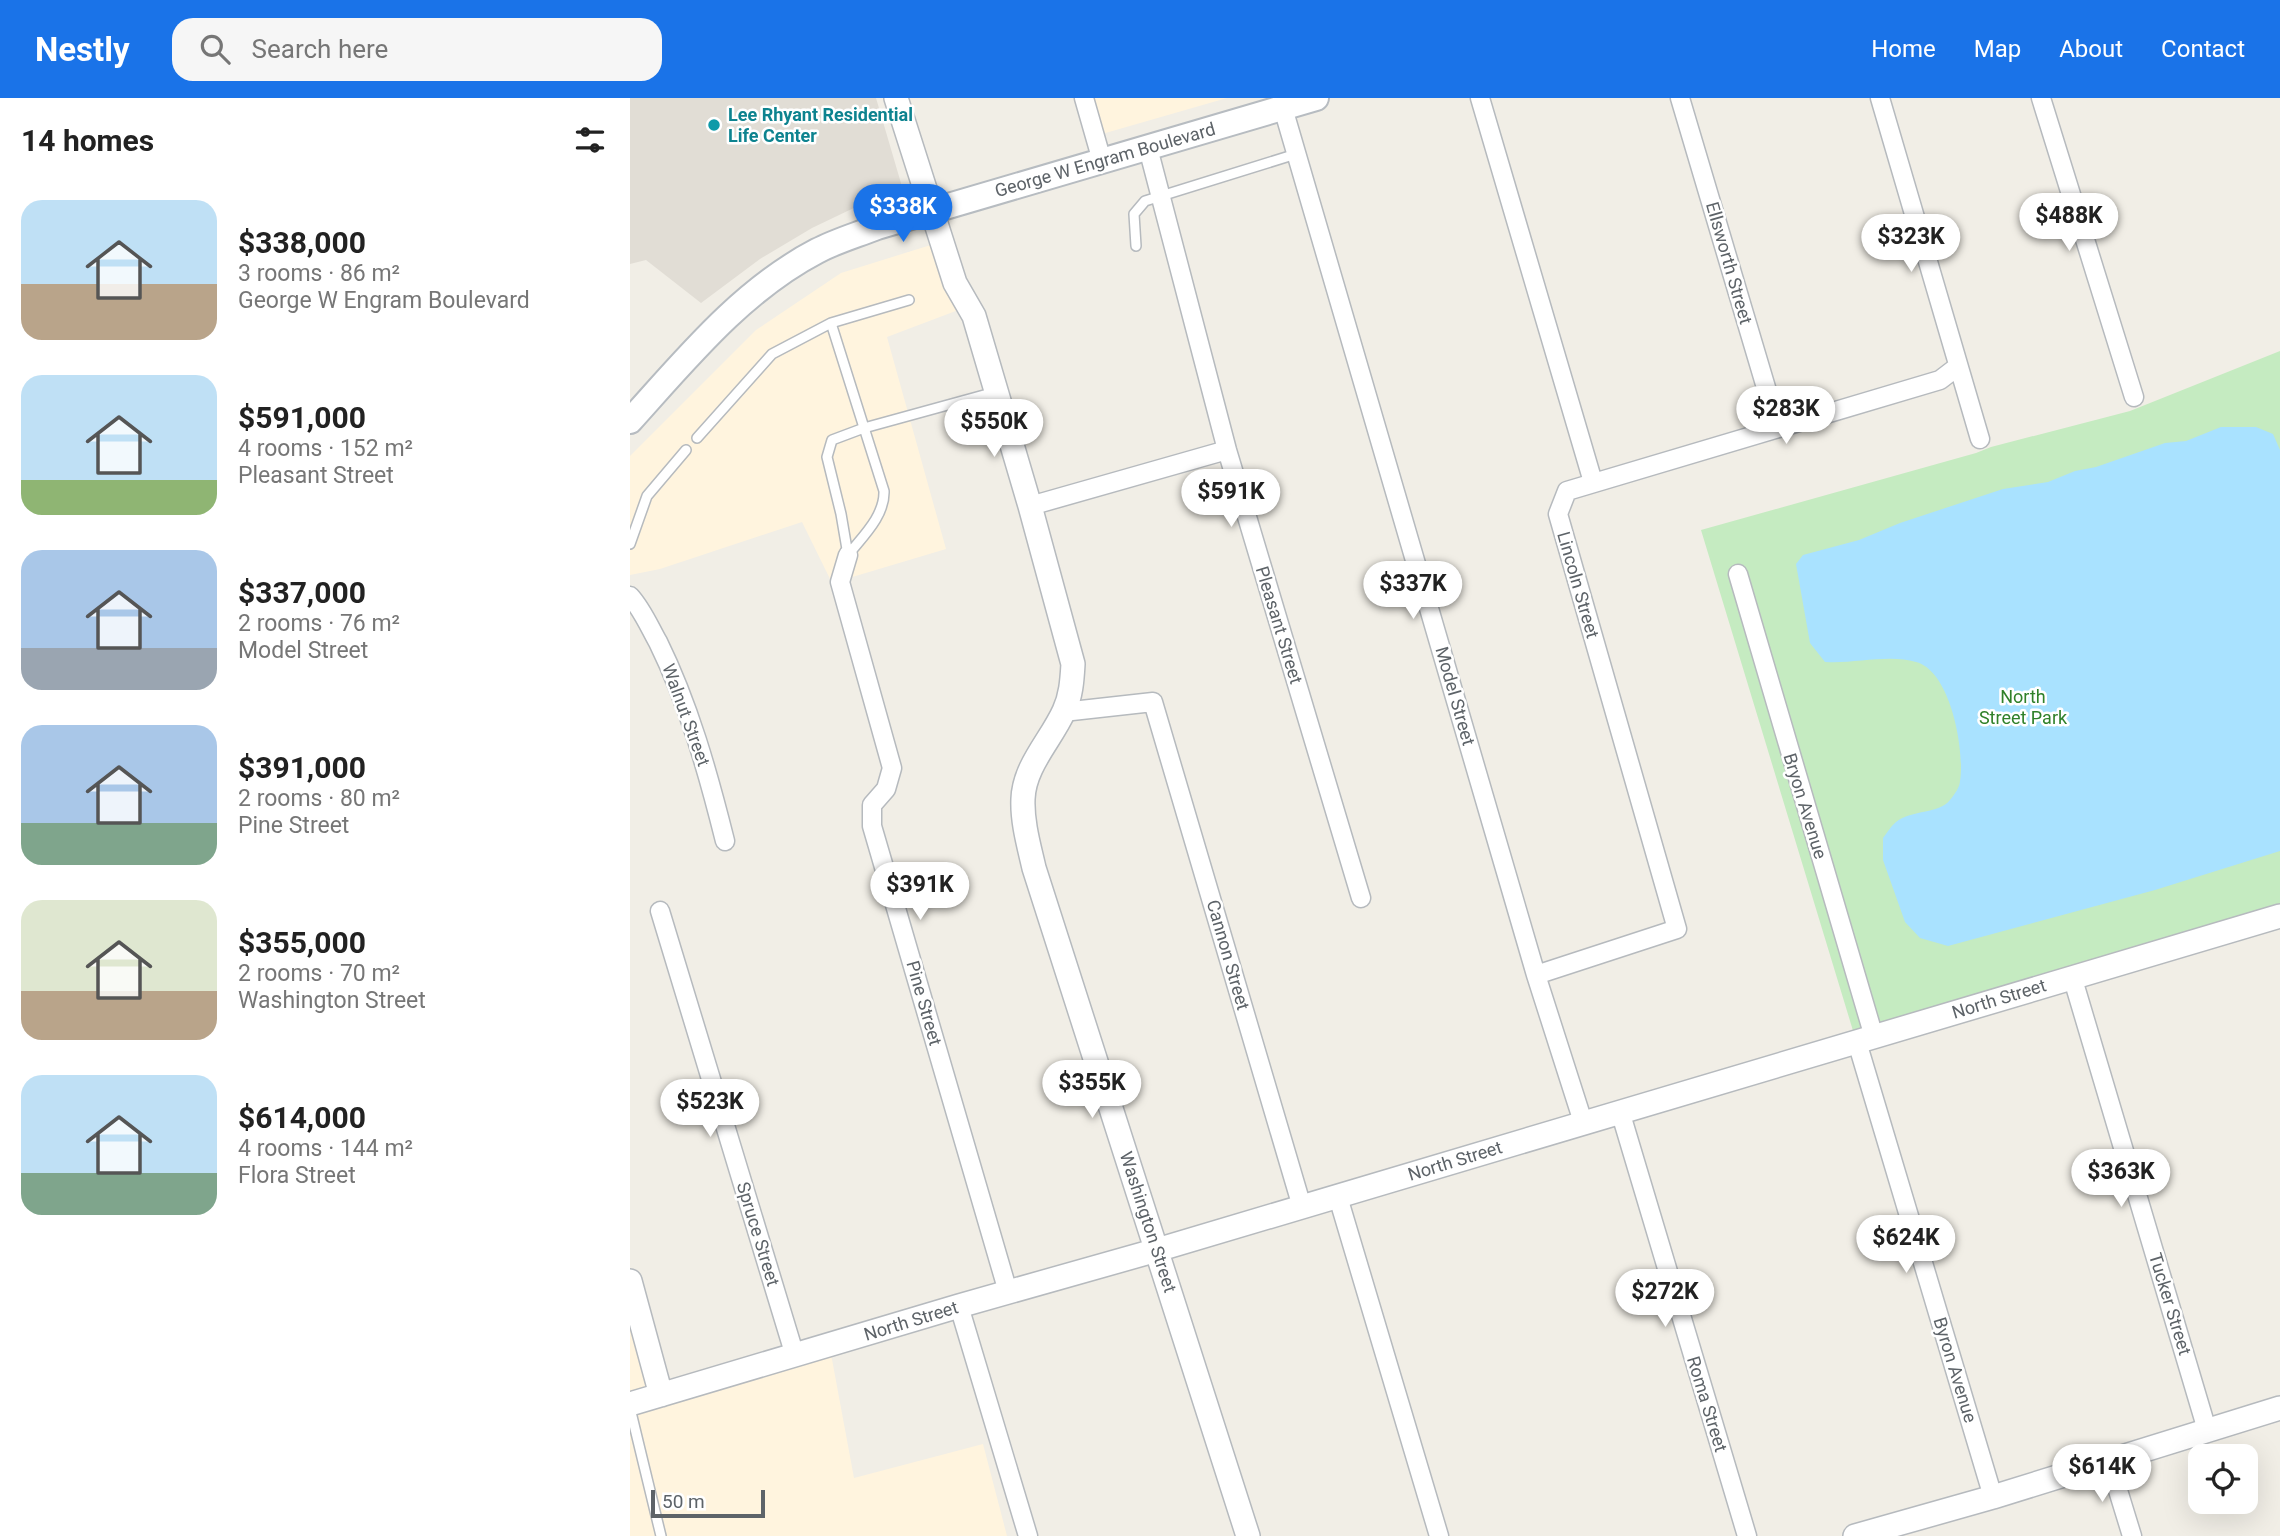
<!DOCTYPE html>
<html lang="en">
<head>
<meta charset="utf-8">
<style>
  :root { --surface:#fff; --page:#f6f6f6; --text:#222; --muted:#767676; --accent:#1a73e8 }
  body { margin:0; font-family:Roboto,sans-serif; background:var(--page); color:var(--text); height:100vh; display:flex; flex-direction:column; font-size:26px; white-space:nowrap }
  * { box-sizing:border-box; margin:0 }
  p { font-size:23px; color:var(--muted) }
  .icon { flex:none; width:38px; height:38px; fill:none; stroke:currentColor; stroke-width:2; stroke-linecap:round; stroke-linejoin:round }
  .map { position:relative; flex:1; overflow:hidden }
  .sheet { display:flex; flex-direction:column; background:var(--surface); width:630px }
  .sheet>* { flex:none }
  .tools { position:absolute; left:1558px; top:1346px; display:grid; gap:14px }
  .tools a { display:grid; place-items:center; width:70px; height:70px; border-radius:14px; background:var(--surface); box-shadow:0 7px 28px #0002; font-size:35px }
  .scale { position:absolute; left:21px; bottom:18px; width:114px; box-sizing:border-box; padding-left:7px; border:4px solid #5d6368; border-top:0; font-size:19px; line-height:24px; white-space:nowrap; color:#5d6368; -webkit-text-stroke:5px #fff; paint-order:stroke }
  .price { position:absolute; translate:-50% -60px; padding:0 16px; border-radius:24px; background:#fff; color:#222; font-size:23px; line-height:46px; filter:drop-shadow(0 2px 4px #0008) }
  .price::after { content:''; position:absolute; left:50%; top:42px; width:21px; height:16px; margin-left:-10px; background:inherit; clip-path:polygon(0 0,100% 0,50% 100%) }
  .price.current { background:var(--accent); color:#fff }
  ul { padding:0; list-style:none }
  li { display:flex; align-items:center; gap:21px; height:175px; padding:0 21px }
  li span { display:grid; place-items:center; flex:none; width:196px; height:140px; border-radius:21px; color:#555 }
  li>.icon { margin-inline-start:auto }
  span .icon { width:84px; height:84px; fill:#fffc; stroke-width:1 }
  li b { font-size:30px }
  h2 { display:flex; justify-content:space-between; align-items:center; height:84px; padding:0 21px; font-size:30px }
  header { display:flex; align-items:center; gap:42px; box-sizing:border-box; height:98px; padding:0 35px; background:var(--accent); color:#fff }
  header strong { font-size:33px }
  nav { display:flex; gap:38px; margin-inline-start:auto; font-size:24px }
  .search { width:490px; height:63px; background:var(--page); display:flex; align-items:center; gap:18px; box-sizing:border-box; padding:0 24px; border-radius:21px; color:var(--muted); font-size:26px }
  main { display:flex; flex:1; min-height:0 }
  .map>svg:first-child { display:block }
  .commercial { fill:#fff4de }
  .education { fill:#e1ddd5 }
  .green { fill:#c5ebc1 }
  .water { fill:#a9e2ff }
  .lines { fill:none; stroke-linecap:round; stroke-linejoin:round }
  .service-casing { stroke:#b6babe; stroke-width:12 }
  .minor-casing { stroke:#b6babe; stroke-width:21 }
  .tertiary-casing { stroke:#b6babe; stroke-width:26 }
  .secondary-casing { stroke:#b7bcc1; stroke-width:28 }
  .service { stroke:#fff; stroke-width:9 }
  .minor { stroke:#fff; stroke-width:18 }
  .tertiary { stroke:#fff; stroke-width:23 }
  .secondary { stroke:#fff; stroke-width:24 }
  .culture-dot { fill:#0f9aa8; stroke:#fff; stroke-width:2.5 }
  .labels { text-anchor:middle; stroke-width:5; stroke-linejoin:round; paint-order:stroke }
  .culture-label { font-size:18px; font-weight:bold; fill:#0d838f; stroke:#fff; text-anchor:start }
  .street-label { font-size:18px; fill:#5d6368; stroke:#fff }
  .park-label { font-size:18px; fill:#30812a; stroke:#fff }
</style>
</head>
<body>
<header>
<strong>Nestly</strong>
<div class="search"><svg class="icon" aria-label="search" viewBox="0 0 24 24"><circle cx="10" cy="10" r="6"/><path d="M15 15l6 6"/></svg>Search here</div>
<nav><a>Home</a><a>Map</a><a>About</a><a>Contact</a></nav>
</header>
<main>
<section class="sheet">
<h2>14 homes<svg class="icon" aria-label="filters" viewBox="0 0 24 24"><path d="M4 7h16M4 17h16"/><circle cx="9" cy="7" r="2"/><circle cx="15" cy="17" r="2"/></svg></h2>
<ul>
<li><span style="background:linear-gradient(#bfe0f5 60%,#b9a48a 0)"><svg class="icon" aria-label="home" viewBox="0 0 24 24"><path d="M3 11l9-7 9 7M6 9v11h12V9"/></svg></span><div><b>$338,000</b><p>3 rooms · 86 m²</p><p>George W Engram Boulevard</p></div></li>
<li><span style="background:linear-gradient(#bfe0f5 75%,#8fb573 0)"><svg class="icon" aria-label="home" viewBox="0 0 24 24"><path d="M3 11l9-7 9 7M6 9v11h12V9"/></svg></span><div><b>$591,000</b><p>4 rooms · 152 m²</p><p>Pleasant Street</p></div></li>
<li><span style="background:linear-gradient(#a9c7e8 70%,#9aa5b1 0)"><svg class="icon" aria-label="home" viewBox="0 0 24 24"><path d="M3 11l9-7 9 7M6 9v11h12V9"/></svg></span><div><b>$337,000</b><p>2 rooms · 76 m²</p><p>Model Street</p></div></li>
<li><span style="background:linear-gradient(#a9c7e8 70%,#7fa58c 0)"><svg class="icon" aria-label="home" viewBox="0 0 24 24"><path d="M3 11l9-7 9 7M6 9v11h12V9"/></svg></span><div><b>$391,000</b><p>2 rooms · 80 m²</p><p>Pine Street</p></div></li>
<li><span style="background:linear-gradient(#dfe7d0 65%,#b9a48a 0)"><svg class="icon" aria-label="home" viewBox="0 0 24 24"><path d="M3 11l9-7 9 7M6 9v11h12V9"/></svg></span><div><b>$355,000</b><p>2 rooms · 70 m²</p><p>Washington Street</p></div></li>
<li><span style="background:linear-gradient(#bfe0f5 70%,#7fa58c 0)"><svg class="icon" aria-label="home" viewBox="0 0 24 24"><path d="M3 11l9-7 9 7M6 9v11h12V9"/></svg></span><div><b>$614,000</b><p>4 rooms · 144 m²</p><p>Flora Street</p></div></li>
</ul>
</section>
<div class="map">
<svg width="1650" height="1438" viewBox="0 0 1650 1438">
  <rect width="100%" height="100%" fill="#f1eee6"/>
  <!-- commercial -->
  <path class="commercial" d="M 462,0 L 597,0 L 472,36 Z
    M 304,146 L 331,211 L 257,239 L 316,451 L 219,480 L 227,451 L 213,446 L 202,485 L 172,424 L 30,471 L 0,477 L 0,358 L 126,232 L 211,175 Z
    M 0,1214 L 21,1291 L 0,1297 Z
    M 201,1256 L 224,1380 L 353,1346 L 377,1438 L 0,1438 L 0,1315 Z"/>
  <!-- education -->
  <path class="education" d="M 0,0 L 246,0 L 273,92 L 230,107 L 182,130 L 130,161 L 71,205 L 16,162 L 0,166 Z"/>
  <!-- green -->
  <path class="green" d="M 1650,253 L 1650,818 L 1224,936 L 1071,432 L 1346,355 L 1361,349 L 1500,313 Z"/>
  <!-- water -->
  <path class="water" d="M 1591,329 L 1626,329 L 1643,336 L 1650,352 L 1650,753 L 1525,792 L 1318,848 L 1290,840 L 1275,824 L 1253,762 L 1253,740 C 1257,735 1261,728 1266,724 C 1280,712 1309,716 1320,702 C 1324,697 1330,689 1330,683 C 1335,653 1321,573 1286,564 C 1259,556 1224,566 1195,564 L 1180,545 L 1166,466 L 1173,457 L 1229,442 L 1270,425 L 1373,391 L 1418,384 L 1445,373 L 1466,369 L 1535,345 L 1556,343 Z"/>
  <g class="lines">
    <defs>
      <path id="service" d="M 506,148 L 504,116 L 515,103 L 666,56
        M 67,340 L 142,256 L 201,225
        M 0,446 L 17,398 L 56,352
        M 218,457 C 232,439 255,418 254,393 L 201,225 L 279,202
        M 218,457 L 211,416 L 197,359 L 202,342 L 234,330 L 365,294
        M 0,1310 L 31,1438"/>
      <path id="minor" d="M 454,0 L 472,63
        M 850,0 L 963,384
        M 1050,0 L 1148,330
        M 1250,0 L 1350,341
        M 1411,0 L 1504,299
        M 653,10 L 906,877 L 953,1024
        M 518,50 L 597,352 L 731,800
        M 400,408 L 597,352
        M 218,457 L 210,484 L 262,670 L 256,691 L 242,707 L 242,728 L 378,1194
        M 1108,476 L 1244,939
        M 0,498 C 12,511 19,528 28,544 C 59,607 78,675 95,743
        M 433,614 L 523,604 L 672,1109
        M 30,813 L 165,1258
        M 906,877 L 1047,831 L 928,416 L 937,393 L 1310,282 L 1327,269
        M 1442,878 L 1577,1332
        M 1227,944 L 1363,1399
        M 990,1013 L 1117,1438
        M 708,1099 L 809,1438
        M 329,1208 L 398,1438
        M 1479,1363 L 1502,1438"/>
      <path id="tertiary" d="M 266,0 L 325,185 L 344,218 L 400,408 L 443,566 C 442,583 441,598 434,613 C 421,642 394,668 393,701 C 392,724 399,748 404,770 L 618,1438
        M 0,1183 L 31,1297
        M 0,1306 L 329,1208 L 527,1152 L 1650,818
        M 1225,1438 L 1363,1399 L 1650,1310"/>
      <path id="secondary" d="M 0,323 C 56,261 112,192 187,153 C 206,143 227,137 247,129 L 686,0"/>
    </defs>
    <!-- service casing -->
    <use href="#service" class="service-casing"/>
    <!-- minor casing -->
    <use href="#minor" class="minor-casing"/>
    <!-- tertiary casing -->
    <use href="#tertiary" class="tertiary-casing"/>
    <!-- secondary casing -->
    <use href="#secondary" class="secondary-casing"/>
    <!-- service -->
    <use href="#service" class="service"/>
    <!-- minor -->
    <use href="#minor" class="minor"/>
    <!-- tertiary -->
    <use href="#tertiary" class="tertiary"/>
    <!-- secondary -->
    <use href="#secondary" class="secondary"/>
  </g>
  <!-- markers -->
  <circle class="culture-dot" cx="84" cy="27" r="7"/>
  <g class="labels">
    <!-- culture labels -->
    <g class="culture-label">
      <text x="98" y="23">Lee Rhyant Residential<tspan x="98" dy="21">Life Center</tspan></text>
    </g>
    <!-- street labels -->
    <g class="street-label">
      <text transform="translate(475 62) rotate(-16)" y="6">George W Engram Boulevard</text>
      <text transform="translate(1099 165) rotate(74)" y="6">Ellsworth Street</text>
      <text transform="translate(948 487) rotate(74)" y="6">Lincoln Street</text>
      <text transform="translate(649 527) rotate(73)" y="6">Pleasant Street</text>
      <text transform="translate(825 598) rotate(74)" y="6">Model Street</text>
      <text transform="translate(56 617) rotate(70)" y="6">Walnut Street</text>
      <text transform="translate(1175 708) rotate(73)" y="6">Bryon Avenue</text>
      <text transform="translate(598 857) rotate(74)" y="6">Cannon Street</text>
      <text transform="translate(1369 901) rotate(-17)" y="6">North Street</text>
      <text transform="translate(294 905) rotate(74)" y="6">Pine Street</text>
      <text transform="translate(825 1063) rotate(-17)" y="6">North Street</text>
      <text transform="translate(518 1124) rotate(72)" y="6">Washington Street</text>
      <text transform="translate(128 1136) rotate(73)" y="6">Spruce Street</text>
      <text transform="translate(1540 1206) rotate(73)" y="6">Tucker Street</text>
      <text transform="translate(281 1223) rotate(-17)" y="6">North Street</text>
      <text transform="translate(1325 1272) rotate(73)" y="6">Byron Avenue</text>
      <text transform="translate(1077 1306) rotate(73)" y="6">Roma Street</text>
    </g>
    <!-- park labels -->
    <g class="park-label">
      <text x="1393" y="605">North<tspan x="1393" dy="21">Street Park</tspan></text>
    </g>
  </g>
</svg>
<div class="tools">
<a><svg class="icon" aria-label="locate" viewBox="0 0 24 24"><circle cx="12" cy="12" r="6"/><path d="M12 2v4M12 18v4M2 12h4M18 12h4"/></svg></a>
</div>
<div class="scale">50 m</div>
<b class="price current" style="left:273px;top:146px">$338K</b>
<b class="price" style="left:1439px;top:155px">$488K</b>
<b class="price" style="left:1281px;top:176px">$323K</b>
<b class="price" style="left:1156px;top:348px">$283K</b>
<b class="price" style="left:364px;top:361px">$550K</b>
<b class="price" style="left:601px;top:431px">$591K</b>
<b class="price" style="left:783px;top:523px">$337K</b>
<b class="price" style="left:290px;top:824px">$391K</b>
<b class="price" style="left:462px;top:1022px">$355K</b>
<b class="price" style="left:80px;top:1041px">$523K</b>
<b class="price" style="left:1491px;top:1111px">$363K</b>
<b class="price" style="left:1276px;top:1177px">$624K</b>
<b class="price" style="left:1035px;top:1231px">$272K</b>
<b class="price" style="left:1472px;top:1406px">$614K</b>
</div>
</main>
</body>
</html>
